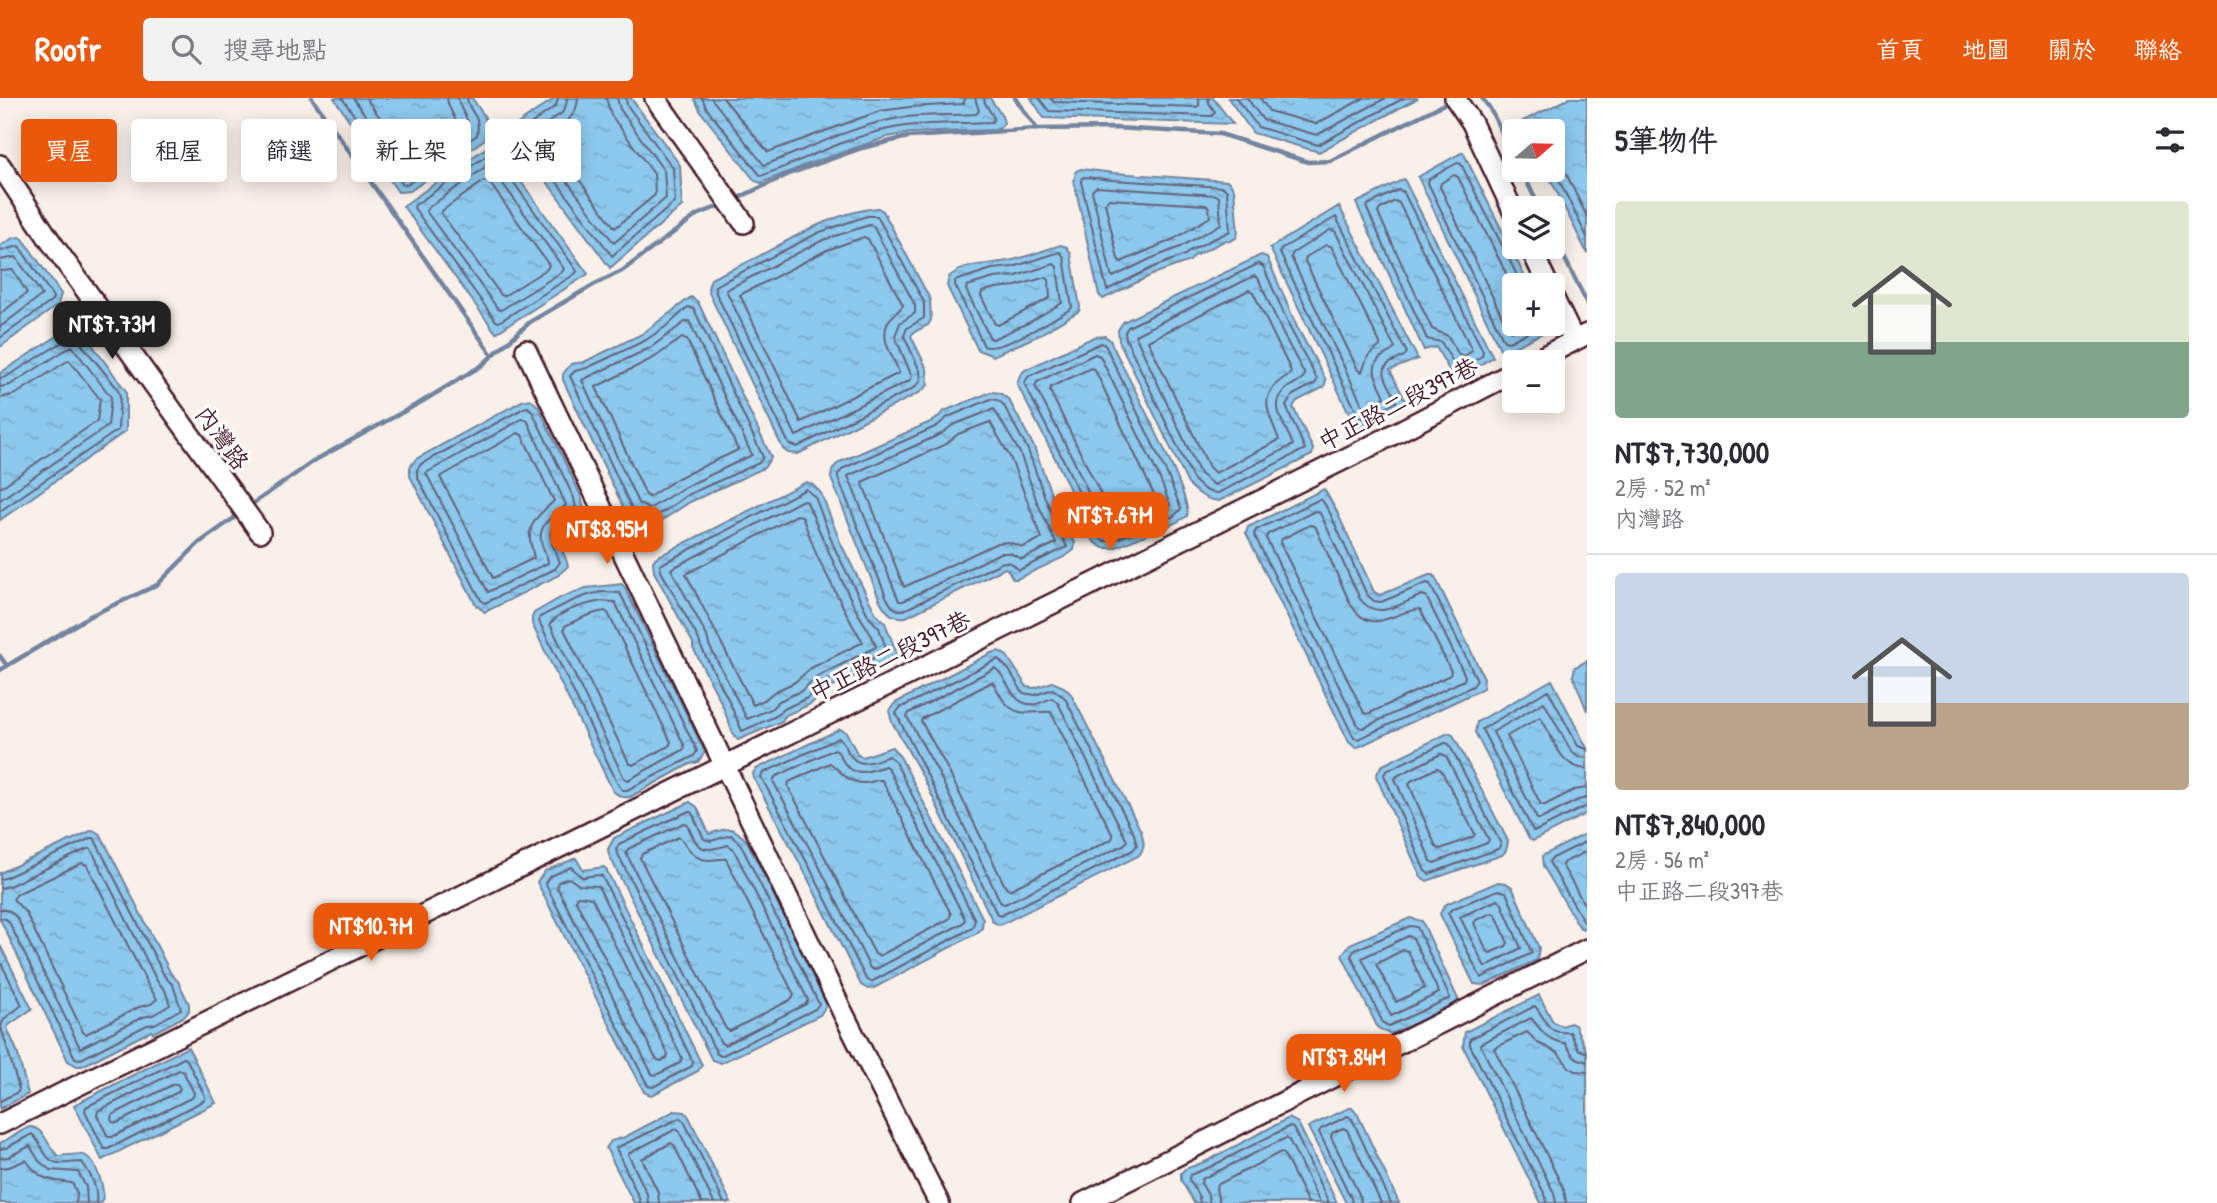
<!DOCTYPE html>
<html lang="zh-TW">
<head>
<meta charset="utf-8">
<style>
  :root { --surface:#fff; --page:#f2f2f3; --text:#2b2b33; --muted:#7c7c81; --line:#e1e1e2; --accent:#ea580c }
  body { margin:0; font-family:"Patrick Hand","LXGW WenKai TC",sans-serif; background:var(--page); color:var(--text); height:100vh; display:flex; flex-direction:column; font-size:26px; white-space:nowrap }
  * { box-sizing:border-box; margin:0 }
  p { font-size:23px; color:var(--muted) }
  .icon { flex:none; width:38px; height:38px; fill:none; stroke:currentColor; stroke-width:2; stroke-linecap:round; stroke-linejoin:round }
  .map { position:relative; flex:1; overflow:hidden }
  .details { display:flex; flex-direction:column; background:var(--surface); width:630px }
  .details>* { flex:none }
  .banner { position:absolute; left:21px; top:21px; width:665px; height:63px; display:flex; gap:14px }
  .needle { width:46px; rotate:70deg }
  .fabs { position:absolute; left:1502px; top:21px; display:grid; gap:14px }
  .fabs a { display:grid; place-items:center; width:63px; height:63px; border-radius:7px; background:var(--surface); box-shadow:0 4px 18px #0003; font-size:35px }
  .price { position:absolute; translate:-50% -60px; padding:0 16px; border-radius:14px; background:var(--accent); color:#fff; font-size:23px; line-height:46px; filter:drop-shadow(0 2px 4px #0008) }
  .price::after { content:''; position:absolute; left:50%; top:42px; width:21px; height:16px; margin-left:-10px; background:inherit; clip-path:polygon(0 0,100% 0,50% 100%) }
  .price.active { background:#222; color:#fff }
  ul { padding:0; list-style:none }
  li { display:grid; align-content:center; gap:14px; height:371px; padding:0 28px }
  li+li { border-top:2px solid var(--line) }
  li span { display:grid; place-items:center; height:217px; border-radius:7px; color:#555 }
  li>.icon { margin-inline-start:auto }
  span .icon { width:126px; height:126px; fill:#fffc; stroke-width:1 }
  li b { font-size:30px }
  h2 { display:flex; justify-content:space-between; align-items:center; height:84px; padding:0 28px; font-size:30px }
  .pill { padding:0 24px; border-radius:7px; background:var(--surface); box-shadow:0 4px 18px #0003; font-size:24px; line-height:63px }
  .pill.active { background:var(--accent); color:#fff }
  header { display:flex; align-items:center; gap:42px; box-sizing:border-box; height:98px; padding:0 35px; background:var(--accent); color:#fff }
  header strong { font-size:33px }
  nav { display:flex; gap:38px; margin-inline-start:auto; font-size:24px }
  .search { width:490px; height:63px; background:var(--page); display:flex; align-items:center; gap:18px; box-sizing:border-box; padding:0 24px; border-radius:7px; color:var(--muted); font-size:26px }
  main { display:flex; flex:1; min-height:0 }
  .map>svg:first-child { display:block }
  .water { fill:url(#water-ripples); stroke:#72849f; stroke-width:2 }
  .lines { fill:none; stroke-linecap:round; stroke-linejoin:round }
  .shore { stroke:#656379; stroke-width:2 }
  .stream { stroke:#72849f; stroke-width:4.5 }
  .minor-casing { stroke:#4a1f2b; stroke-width:24 }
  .minor { stroke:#fff; stroke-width:19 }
  .labels { text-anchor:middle; stroke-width:6; stroke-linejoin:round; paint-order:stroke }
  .street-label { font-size:24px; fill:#4a1f2b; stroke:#fff }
</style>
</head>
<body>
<header>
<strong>Roofr</strong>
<div class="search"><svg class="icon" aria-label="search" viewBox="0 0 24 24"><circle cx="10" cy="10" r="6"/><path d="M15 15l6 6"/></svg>搜尋地點</div>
<nav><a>首頁</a><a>地圖</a><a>關於</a><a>聯絡</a></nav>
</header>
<main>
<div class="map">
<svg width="1587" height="1105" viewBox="0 0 1587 1105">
  <defs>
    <pattern id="water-ripples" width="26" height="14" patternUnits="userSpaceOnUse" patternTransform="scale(1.75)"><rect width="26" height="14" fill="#8dc8ed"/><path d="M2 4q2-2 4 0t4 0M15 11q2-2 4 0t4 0" fill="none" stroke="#7babcb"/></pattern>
  </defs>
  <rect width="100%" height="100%" fill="#f9f0e9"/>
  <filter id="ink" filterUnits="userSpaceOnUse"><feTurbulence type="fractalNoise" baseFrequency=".0143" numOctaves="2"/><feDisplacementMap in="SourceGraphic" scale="14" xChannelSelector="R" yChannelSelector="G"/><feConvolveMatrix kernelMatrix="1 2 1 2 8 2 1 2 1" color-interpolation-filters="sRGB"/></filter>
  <g filter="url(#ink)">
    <!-- water -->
    <path class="water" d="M 334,0 L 472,0 L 485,19 L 485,41 L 410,93 L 398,94 Z
      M 555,0 L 631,0 L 680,67 L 682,108 L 610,170 L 509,32 Z
      M 694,0 L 990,0 L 1002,18 L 1004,25 L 1000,30 L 995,32 L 911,35 L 887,39 L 811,65 L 761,85 L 755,83 L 701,14 Z
      M 1031,0 L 1213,0 L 1233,26 L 1044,20 Z
      M 1228,0 L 1418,0 L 1319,54 L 1253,35 Z
      M 1570,0 L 1587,0 L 1587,155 L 1546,72 L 1552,72 L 1552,33 L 1528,33 L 1523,23 Z
      M 493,45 L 588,176 L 496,235 L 403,108 Z
      M 1463,54 L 1529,187 L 1514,187 L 1514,226 L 1549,226 L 1551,231 L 1502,255 L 1418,79 Z
      M 1081,71 L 1114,75 L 1228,83 L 1234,91 L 1238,134 L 1236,140 L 1230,143 L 1226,142 L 1194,158 L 1190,163 L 1156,175 L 1103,201 L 1099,197 L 1074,83 L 1076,73 Z
      M 1404,81 L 1493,259 L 1455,282 L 1436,249 L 1424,252 L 1356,105 Z
      M 1339,108 L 1418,261 L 1390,272 L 1407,306 L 1357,332 L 1270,150 Z
      M 878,110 L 883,113 L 930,201 L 931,222 L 928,227 L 914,234 L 911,238 L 927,271 L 928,287 L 919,295 L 798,356 L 788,355 L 783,351 L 710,197 L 708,190 L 711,181 C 727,173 745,166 761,157 C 798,137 835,114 878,110 Z
      M 20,139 L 23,141 L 61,196 L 58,207 L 0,249 L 0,148 L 13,140 Z
      M 1061,147 L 1067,149 L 1071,156 L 1080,209 L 1079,213 L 1035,239 L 993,258 L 978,252 L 947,188 L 949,179 C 965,164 993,167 1013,162 C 1029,158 1045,152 1061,147 Z
      M 1261,157 L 1267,159 L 1297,229 L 1326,282 L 1324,289 L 1297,303 L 1293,309 L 1313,351 L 1312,357 L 1219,403 C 1205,402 1198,395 1188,386 L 1119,243 L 1118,232 L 1123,224 Z
      M 691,199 L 698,204 L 771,359 L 764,370 L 690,404 L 650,430 L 627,417 L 563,282 L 563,276 L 571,266 L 584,264 L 642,236 Z
      M 76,229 L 82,233 L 126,293 L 126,333 L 0,422 L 0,275 L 70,230 Z
      M 1105,238 L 1110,242 C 1122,270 1194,399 1187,418 L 1177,424 L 1114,450 L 1103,450 L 1094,444 L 1058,366 L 1017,286 L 1020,277 L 1025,272 L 1094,239 Z
      M 991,294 L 1000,295 L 1009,302 L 1034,349 L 1052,398 L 1075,445 L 1074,452 L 1066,458 L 1017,481 L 1013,481 L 1008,472 L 1005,470 L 906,519 C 891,521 885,513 879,500 L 831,380 C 831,372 834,368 840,364 L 935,322 L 944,313 Z
      M 530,301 L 538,308 L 581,398 L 585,416 C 573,423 551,431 559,447 C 563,454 566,459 568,468 L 559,477 L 485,514 L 476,507 L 410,378 L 410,369 L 416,361 L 522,303 Z
      M 806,384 L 812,386 L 821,395 L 841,446 L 876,516 L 885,525 L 896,553 L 895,559 L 824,593 L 811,606 L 786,617 L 782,623 L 738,642 L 734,638 L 721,604 L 693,550 L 693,545 L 654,474 L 653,464 L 655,460 Z
      M 1324,391 L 1336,412 L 1374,494 L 1380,497 L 1429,477 L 1434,477 L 1484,580 L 1483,590 L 1476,594 L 1356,650 L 1349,644 L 1246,435 L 1248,429 Z
      M 622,486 L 625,490 L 705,654 L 698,664 L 690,666 L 630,699 C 622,700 619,698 613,693 L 532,526 L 532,520 L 534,515 L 562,499 L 586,490 Z
      M 999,553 L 1007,558 L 1027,589 L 1035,590 L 1052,584 L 1064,589 L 1071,596 L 1141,733 C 1144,743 1146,750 1138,758 L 1000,827 L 993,824 L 923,679 L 892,624 L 889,613 L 895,605 L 991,555 Z
      M 1587,563 L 1587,613 L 1573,578 L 1575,569 Z
      M 1552,582 L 1587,650 L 1587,715 L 1533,743 L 1529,741 L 1475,634 L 1477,624 Z
      M 840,631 L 846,634 L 858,657 L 863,659 L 892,649 L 901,660 L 983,821 L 982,830 L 977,835 L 874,890 L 868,891 L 861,887 L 804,773 L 754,681 L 753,675 L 756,671 Z
      M 1448,635 L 1453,637 L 1508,743 C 1507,749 1507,753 1502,757 L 1427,783 L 1421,779 L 1376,678 L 1381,668 Z
      M 690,704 L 697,709 L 709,736 C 729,730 731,726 747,743 L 827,906 L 820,917 L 721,965 L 712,962 L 609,757 L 608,751 L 614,740 Z
      M 93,732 L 101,737 L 171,876 L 178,883 L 189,906 L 189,913 L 185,918 L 153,935 L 151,933 L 82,968 L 77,968 L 68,963 L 0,821 L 0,775 Z
      M 1587,735 L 1587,832 L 1580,830 L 1543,768 L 1542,758 Z
      M 576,760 L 583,772 L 604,769 L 606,771 L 702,967 L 698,973 L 654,996 L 650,997 L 644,994 L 537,784 L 545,773 Z
      M 1498,784 L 1506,785 L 1512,789 L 1539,850 L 1537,862 L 1484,887 L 1474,886 L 1440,816 L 1444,808 L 1448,805 Z
      M 1410,820 L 1422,823 L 1458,901 L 1457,906 L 1391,936 L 1378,930 L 1342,857 L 1350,846 Z
      M 0,847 L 32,911 L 9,927 L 7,930 L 17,953 L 28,996 L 0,1011 Z
      M 1539,897 L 1553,924 L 1562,928 L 1570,925 L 1575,927 L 1587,954 L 1587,1105 L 1541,1105 L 1463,948 L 1465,934 Z
      M 188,949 L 216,1005 L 102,1062 L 74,1007 Z
      M 1349,1010 L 1352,1010 L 1358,1017 L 1399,1105 L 1346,1105 L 1308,1029 Z
      M 674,1013 L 685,1014 L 689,1019 L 731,1105 L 634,1105 L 606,1050 L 611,1043 L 625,1039 Z
      M 1289,1020 L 1298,1025 L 1337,1105 L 1194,1105 L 1181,1082 L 1181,1075 L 1185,1071 L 1207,1063 Z
      M 29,1029 C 45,1029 47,1049 58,1058 C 65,1058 80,1054 86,1058 C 97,1065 107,1094 101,1105 L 0,1105 L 0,1045 Z"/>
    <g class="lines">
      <!-- shore -->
      <path class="shore" d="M 342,0 L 403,87 L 408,86 L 477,37 C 481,14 469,17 467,0
        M 353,0 L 407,76 L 469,32 C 470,19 459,13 458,0
        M 366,0 L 409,61 L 457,28 C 456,19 448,11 447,0
        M 558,0 L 556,8 L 522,32 L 521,36 L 612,158 L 675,104 L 673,70 L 627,7 L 626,0
        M 567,0 L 566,7 L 562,15 L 534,34 L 533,38 L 614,145 L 666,100 L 664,73 L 620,11 L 617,0
        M 578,0 C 577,19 564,26 549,36 L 548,40 L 615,130 L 655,97 L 654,76 L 611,17 L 606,0
        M 702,0 L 707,11 L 761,78 C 804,62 849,38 894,30 C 926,24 960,26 992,24 L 994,20 L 985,5 L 984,0
        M 711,0 L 764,67 C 806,52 850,29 894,21 C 921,16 949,18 976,16 L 979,13 L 975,0
        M 723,0 L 768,54 L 880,13 L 910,9 L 962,6 L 964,5 L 965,0
        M 1039,0 L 1049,13 L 1212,18 L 1215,14 L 1209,5 L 1208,0
        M 1050,0 L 1054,4 L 1196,9 L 1199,7 L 1199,0
        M 1236,0 L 1258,29 L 1318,47 L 1404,0
        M 1247,0 L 1263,22 L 1317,37 L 1386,0
        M 1260,0 L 1269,13 L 1316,26 L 1364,0
        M 489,56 L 494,57 L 577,173 L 575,176 L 499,224 L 496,223 L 414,110 L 415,107 Z
        M 1552,57 L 1561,65 L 1587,119
        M 487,68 L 491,69 L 564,171 L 562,174 L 501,212 L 498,211 L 426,113 L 428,110 Z
        M 1552,68 L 1587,139
        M 1085,79 L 1113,82 L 1223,89 L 1227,93 L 1230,133 L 1191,152 L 1185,157 L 1154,169 L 1107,192 L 1081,84 L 1082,80 Z
        M 484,83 L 489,84 L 549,167 L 547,171 L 504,198 L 501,197 L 441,115 L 443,112 Z
        M 1096,89 L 1216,97 L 1219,99 L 1221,126 L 1180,149 L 1150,161 L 1113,179 L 1111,176 L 1092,93 Z
        M 1398,92 L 1403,93 L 1483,253 L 1482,258 L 1460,271 L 1456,269 L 1441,244 L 1427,241 L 1367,111 L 1368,107 Z
        M 1109,101 L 1206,107 L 1209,109 L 1210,119 L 1174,141 L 1121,164 L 1118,161 L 1105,105 Z
        M 1395,103 L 1399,105 L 1471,250 L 1471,254 L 1464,258 L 1459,257 L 1448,238 L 1432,231 L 1378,115 L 1380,111 Z
        M 877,118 L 924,204 L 924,220 L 907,230 L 904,238 L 920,273 L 921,283 L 914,290 L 797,349 L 789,346 L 716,195 L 715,188 L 820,134 L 867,118 Z
        M 1336,119 L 1407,255 C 1403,260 1398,261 1392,264 C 1375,271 1391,289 1396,301 L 1396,304 L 1363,321 L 1359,319 L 1280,155 L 1281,151 Z
        M 869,127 L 873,128 L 915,207 L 915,215 L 900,225 L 895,238 L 912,279 L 909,283 L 796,338 L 726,192 L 823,142 Z
        M 1330,132 L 1335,133 L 1395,250 C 1391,255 1386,255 1380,260 C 1367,272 1381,287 1385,299 L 1367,309 L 1363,308 L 1291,159 L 1293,155 Z
        M 864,139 L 868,141 L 903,207 C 900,213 892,217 888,224 C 879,243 894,258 899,275 L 801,324 L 740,197 L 827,152 Z
        M 1326,147 L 1331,148 L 1380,245 L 1380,248 L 1368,258 L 1362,274 L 1358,272 L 1305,163 L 1306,159 Z
        M 0,153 L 19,148 L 53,199 L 52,203 L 0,240
        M 1060,154 L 1064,159 L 1072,210 C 1055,220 1001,255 984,248 L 955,187 L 955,183 L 992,171 L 1013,169 Z
        M 0,162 L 16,159 L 42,197 L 0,229
        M 1054,166 L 1057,169 L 1062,205 L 1028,225 L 993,241 L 990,240 L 966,192 L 967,188 L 994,180 L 1016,178 Z
        M 1258,166 L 1263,168 L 1291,232 L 1317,281 L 1316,285 L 1293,297 L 1286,308 L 1305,351 L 1218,395 C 1207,396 1201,389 1193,381 L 1126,241 L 1125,234 L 1128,229 Z
        M 0,173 L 13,172 L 27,195 L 0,216
        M 1254,178 L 1258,180 L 1283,236 L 1305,277 C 1301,284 1294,285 1287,290 C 1266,307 1287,329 1293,347 L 1214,387 L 1200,376 L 1135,237 Z
        M 1046,179 L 1049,182 L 1050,200 L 998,227 L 995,226 L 981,198 L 982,194 L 995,190 L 1016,188 Z
        M 1522,187 L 1461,66 L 1457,65 L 1429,81 L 1428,85 L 1504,243 L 1509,244 L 1543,226
        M 1514,191 L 1458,79 L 1454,77 L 1441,85 L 1440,89 L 1508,231 L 1512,233 L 1526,226
        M 1249,192 L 1253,194 L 1291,273 L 1290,276 C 1254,297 1269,313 1279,342 L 1215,375 L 1209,369 L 1148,243 Z
        M 688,209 L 694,211 L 763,359 L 759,365 L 687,397 L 665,413 L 649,421 L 632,411 L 570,278 L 575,273 L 587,270 L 646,242 L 668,227 Z
        M 689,223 L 752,357 L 683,390 L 649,411 L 638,405 L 582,282 L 650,250 L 685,224 Z
        M 682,240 L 687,242 L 738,352 L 678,380 L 649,399 L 646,397 L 596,289 L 655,259 Z
        M 1101,245 L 1105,247 L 1168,378 L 1181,411 L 1174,418 L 1112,443 L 1104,443 L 1100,440 L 1064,363 L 1024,285 L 1029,278 Z
        M 1095,256 L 1100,258 L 1160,381 L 1170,407 L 1168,411 L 1110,435 L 1106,433 L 1072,359 L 1035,288 L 1037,284 Z
        M 1091,270 L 1095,272 L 1156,401 L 1155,405 L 1116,421 L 1112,419 L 1050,293 L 1051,289 Z
        M 0,280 L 6,279 L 74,237 L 117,290 L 120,298 L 118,332 L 0,413
        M 0,289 L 10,287 L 72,248 L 111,299 L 108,328 L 0,402
        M 0,300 L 16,296 L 69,262 L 100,301 L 97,323 L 0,390
        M 991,301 L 997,302 L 1003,306 L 1028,352 L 1045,400 L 1067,449 L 1019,472 L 1011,465 L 1003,464 L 904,512 C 893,513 890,506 886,498 L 838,380 L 838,376 L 844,370 L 937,328 L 948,319 Z
        M 524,310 L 528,309 L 532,313 L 574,400 L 576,412 C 549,436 542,424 560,464 L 555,471 L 485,505 L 481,502 L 417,378 L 417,372 L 421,366 Z
        M 994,311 L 1020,355 L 1037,404 L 1056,445 L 1022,461 L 1010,455 L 1000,455 L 903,503 L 899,503 L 848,378 L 941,336 L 953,327 Z
        M 522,321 L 527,322 L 566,407 C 556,417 538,424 541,443 C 542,451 548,457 548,465 L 488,494 L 426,375 Z
        M 990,324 L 1010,359 L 1042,440 L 1023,449 L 1008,444 L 997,445 L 904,489 L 862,384 L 946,346 L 958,336 Z
        M 518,335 L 522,337 L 554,403 C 542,414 528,424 530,442 C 531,448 533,454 534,460 L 493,480 L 440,379 Z
        M 806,391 L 815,399 L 834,449 L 869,519 L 879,530 L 887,553 L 821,586 L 807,600 L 782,612 L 776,618 L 742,633 L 728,601 L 701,549 L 699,542 L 661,473 L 660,467 Z
        M 803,402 L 807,404 C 822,440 838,475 855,510 C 862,524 872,534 876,549 L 817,579 L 801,593 L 779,603 L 771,611 L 747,621 L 709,547 L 707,538 L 671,471 Z
        M 1318,402 L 1322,402 L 1330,415 L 1367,497 L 1374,503 L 1381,504 L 1427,485 L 1430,486 L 1477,582 L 1473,588 L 1358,641 L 1354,640 L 1254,436 L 1256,432 Z
        M 1315,413 L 1319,414 L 1322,419 L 1360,501 C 1377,524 1402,505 1422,497 L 1426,498 L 1465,578 L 1464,582 L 1363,630 L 1359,629 L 1266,440 L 1268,436 Z
        M 797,417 L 802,418 L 817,458 L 853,528 L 863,544 L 811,570 L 795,584 L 774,594 L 764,602 L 753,607 L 686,476 Z
        M 1310,427 L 1315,428 L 1350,505 C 1371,541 1393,513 1420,511 L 1451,573 L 1450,577 L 1368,616 L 1364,615 L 1280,445 L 1282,441 Z
        M 601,494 L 620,495 L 697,653 L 694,658 L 627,692 L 622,692 L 619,688 L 539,523 L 540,519 C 560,509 579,498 601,494 Z
        M 602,503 L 615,504 L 685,649 L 683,652 L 628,682 L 624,680 L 550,526 C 559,513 586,506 602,503 Z
        M 605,513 L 608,515 L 671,644 L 669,648 L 633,667 L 629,665 L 564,531 L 565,528 C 578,521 591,515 605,513 Z
        M 998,561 L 1009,572 L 1023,595 L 1035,597 L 1053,591 L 1065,600 L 1134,736 L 1137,747 L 1133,752 L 1000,818 L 997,816 L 896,615 L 900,610 Z
        M 995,570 C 1010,581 1010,609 1036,606 C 1041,605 1046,602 1052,600 L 1058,605 L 1127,743 L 1125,746 L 1005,806 L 1001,805 L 937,672 L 907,619 L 909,615 Z
        M 992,584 C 997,589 999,597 1004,603 C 1019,622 1033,612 1051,614 L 1113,738 L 1112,741 L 1009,792 L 1006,790 L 946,668 L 921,623 L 923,620 Z
        M 839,640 C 844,644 846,648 848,654 C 858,672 873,663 889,658 L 895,663 L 975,822 L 972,830 L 871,884 L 866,881 L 810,770 L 761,679 L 763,675 Z
        M 1445,645 L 1449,646 L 1501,746 L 1498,751 L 1429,776 L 1425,773 L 1384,677 L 1386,673 Z
        M 835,651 C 840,655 841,661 845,666 C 856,680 872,672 885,668 L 888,670 L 965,821 L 963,825 L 874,872 L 870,870 L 818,766 L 773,683 L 775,679 Z
        M 1587,651 L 1578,648 L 1548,592 L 1482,631 L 1533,733 L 1536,733 L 1582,710 L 1587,709
        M 1441,656 L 1446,658 L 1489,742 L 1487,745 L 1434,765 L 1431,763 L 1395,681 L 1397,678 Z
        M 1587,660 L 1578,659 L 1571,653 L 1544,604 L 1493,634 L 1537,721 L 1541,721 L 1578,702 L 1587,700
        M 830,665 C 841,673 848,686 865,685 C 872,684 876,682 882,682 L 951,816 L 949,821 L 879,858 L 875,856 L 788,688 L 789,684 Z
        M 1437,670 L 1441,672 L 1475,736 L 1473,739 L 1440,751 L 1436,749 L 1409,686 L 1411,683 Z
        M 1587,671 C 1558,670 1554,638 1540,619 L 1507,638 L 1541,707 L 1545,707 L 1574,692 L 1587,690
        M 689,713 L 692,715 L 704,741 L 711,743 L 731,737 L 741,747 L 819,906 L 815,911 L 721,958 L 717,956 L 616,752 L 619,746 Z
        M 684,725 L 687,726 C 698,752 701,755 728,747 L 734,752 L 808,902 L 806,906 L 725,947 L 721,945 L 626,755 L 628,751 Z
        M 679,739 C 689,749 692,762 710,762 C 716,762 721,760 726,761 L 794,897 L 792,901 L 730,933 L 726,931 L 640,760 L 642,756 Z
        M 1587,743 L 1551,761 L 1549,764 L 1584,824 L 1587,825
        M 1587,753 L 1563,765 L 1562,767 L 1587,811
        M 82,765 L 87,767 L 148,887 L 157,901 L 151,906 L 139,909 L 86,936 L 83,934 L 26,815 L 13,801 L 17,796 Z
        M 571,769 L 582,779 L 599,777 L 602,778 L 693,964 L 692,968 L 653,989 L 648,988 L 545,785 L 549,779 Z
        M 569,780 L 579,787 L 598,788 L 682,960 L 680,965 L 656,977 L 652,976 L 557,789 L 558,784 Z
        M 0,781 L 5,780 L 91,740 L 94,740 L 165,879 L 173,887 L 181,911 L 155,926 L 147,927 L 81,961 L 75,960 L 9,824 L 6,821 L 0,820
        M 0,790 L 9,788 L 87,751 L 91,751 L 157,883 L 165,892 L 170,907 L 153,917 L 143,919 L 80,950 L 17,820 L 10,813 L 0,811
        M 1498,792 L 1506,794 L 1532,855 L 1481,880 L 1448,815 L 1452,811 Z
        M 579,798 L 592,800 L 668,956 L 667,960 L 661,963 L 656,961 L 576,803 L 576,799 Z
        M 1497,802 L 1501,804 L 1521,850 L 1485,869 L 1460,819 Z
        M 1492,815 L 1496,817 L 1508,845 L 1506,848 L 1490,855 L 1487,853 L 1474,825 L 1476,822 Z
        M 1410,828 L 1417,829 L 1450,900 L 1389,928 L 1383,925 L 1351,857 L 1355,852 Z
        M 1408,838 L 1413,840 L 1439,895 L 1391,918 L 1362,860 Z
        M 1403,852 L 1408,853 L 1425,890 L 1396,904 L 1376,866 Z
        M 0,863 L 22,907 L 4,921 L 1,929 L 19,991 L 18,994 L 0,1003
        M 184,960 L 187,962 L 205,998 L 205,1002 L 108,1051 L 104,1051 L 85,1013 L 86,1009 Z
        M 179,972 L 183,973 L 194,995 L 193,999 L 112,1039 L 108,1039 L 97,1017 L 98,1013 Z
        M 174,986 L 177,986 L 180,990 L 178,994 L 117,1025 L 112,1024 L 111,1020 L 112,1017 Z
        M 0,1051 L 6,1050 L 32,1036 C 42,1044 44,1064 59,1065 C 66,1066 75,1064 82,1064 C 91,1077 98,1089 96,1105
        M 0,1060 L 8,1059 L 30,1048 L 39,1063 L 50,1072 L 78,1074 L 86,1089 L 87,1105
        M 0,1070 L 9,1069 L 26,1062 C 41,1083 48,1082 72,1085 L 77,1095 L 76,1105
        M 640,1105 L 639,1100 L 616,1050 L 680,1020 L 684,1023 L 724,1105
        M 648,1105 L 647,1096 L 628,1056 L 676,1031 L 679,1033 L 714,1105
        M 659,1105 L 658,1094 L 642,1061 L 671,1045 L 674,1047 L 702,1105
        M 1200,1105 L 1199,1099 L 1189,1081 L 1190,1077 L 1210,1069 L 1290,1028 L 1293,1030 L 1329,1105
        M 1209,1105 L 1208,1097 L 1201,1085 L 1202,1081 L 1286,1040 L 1289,1042 L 1320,1105
        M 1219,1105 L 1216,1090 L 1217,1087 L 1281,1054 L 1284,1056 L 1308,1105
        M 1352,1105 L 1351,1100 L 1319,1034 L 1321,1031 L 1348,1018 L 1352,1021 L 1391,1105
        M 1361,1105 L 1359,1096 L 1331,1039 L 1332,1035 L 1343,1030 L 1347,1032 L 1381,1105
        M 1547,1105 L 1546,1099 L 1470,947 L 1470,941 L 1535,908 C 1547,922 1546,937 1570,934 L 1578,951 L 1587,955
        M 1556,1105 L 1554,1095 L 1480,946 L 1531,920 C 1543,933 1545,942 1565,945 L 1574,959 L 1587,964
        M 1566,1105 L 1564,1092 L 1494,950 L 1527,934 L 1538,945 L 1558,955 L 1569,969 L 1576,973 L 1587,974"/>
      <!-- stream -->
      <path class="stream" d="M 312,0 L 492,257
        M 1015,0 L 1037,31
        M 1482,0 L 1489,9 L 1514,58
        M 1521,72 L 1540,110
        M 734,102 L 789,76 L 862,50 L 908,39 L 1037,31 L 1115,30 L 1220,36 L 1308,64 L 1330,63 L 1450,3
        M 1552,135 L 1587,205
        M 248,409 L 317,361 L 423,303 L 481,268 L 530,224 L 595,186 L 622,173 L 697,117 L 722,107
        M 0,558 L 7,568
        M 0,572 L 90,518 L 157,487 L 199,445 L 241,415"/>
      <defs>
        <path id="minor" d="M 655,0 L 744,125
          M 1455,0 L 1472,25 L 1514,115
          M 0,67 L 51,144 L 260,434
          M 1530,149 L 1548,187
          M 1552,197 L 1574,242
          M 526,252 L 843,915 L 939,1105
          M 1533,264 L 1587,236
          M 0,1026 L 1365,351 L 1514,274
          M 1083,1105 L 1587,851"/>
      </defs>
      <!-- minor casing -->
      <use href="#minor" class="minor-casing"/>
      <!-- minor -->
      <use href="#minor" class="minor"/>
    </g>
  </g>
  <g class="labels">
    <!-- street labels -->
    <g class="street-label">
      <text transform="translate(1398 306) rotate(-27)" y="8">中正路二段397巷</text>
      <text transform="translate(222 340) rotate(54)" y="8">內灣路</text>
      <text transform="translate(890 558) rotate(-26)" y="8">中正路二段397巷</text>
    </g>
  </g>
</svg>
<div class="fabs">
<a><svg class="needle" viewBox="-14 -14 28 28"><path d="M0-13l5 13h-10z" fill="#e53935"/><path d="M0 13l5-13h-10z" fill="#7c7c81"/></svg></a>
<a><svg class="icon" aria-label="layers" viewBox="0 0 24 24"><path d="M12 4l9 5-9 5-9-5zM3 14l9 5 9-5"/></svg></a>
<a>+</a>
<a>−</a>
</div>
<b class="price active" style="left:112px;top:263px">NT$7.73M</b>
<b class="price" style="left:1110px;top:454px">NT$7.67M</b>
<b class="price" style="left:607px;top:468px">NT$8.95M</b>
<b class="price" style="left:371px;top:865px">NT$10.7M</b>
<b class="price" style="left:1344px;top:996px">NT$7.84M</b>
<div class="banner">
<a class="pill active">買屋</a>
<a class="pill">租屋</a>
<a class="pill">篩選</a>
<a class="pill">新上架</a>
<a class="pill">公寓</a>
</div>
</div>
<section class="details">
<h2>5筆物件<svg class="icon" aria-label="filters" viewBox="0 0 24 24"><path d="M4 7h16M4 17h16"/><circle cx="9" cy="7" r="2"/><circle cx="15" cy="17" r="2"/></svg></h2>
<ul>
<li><span style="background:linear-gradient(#dfe7d0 65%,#7fa58c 0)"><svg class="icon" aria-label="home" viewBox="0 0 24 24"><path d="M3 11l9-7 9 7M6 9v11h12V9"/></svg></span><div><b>NT$7,730,000</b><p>2房 · 52 m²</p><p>內灣路</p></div></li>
<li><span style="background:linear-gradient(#c9d6e8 60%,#b9a48a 0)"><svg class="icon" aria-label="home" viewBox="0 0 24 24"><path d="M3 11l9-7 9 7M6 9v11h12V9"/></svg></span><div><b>NT$7,840,000</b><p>2房 · 56 m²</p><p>中正路二段397巷</p></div></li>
</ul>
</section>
</main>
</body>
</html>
